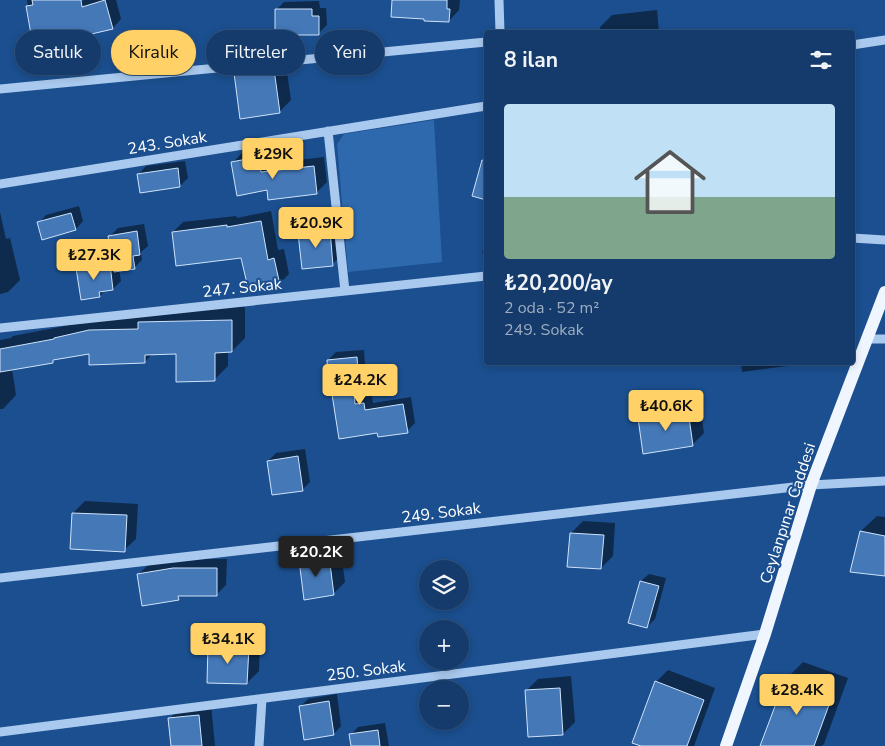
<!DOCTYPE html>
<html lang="tr">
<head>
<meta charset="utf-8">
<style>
  :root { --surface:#143b6b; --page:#214673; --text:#f1f3f6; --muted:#9dadc1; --line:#33557e; --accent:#ffd166 }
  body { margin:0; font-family:"Nunito Sans",sans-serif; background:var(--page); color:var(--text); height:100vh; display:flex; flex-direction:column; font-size:19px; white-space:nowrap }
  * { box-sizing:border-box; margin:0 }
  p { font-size:16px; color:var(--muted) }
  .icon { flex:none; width:28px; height:28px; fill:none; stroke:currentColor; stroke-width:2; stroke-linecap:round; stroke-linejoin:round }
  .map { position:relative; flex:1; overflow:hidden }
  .sheet { position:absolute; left:484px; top:30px; width:371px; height:335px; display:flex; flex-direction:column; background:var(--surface); border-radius:5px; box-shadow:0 2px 8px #0003,0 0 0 1px var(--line) }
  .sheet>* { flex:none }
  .hud { position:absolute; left:15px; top:30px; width:394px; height:45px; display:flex; gap:10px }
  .fabs { position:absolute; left:419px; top:560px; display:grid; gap:10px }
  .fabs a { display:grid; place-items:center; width:50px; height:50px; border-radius:50%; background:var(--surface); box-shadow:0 2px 8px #0003,0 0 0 1px var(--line); font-size:25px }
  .price { position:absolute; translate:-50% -42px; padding:0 11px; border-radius:5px; background:var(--accent); color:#111; font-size:16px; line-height:32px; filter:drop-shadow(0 1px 2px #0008) }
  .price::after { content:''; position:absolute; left:50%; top:30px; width:15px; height:11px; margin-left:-8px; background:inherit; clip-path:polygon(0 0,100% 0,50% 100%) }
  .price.on { background:#222; color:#fff }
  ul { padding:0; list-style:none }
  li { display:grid; align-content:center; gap:10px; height:265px; padding:0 20px }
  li+li { border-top:1px solid var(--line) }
  li span { display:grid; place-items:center; height:155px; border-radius:5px; color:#555 }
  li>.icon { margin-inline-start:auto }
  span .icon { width:90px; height:90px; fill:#fffc; stroke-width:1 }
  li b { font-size:21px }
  h2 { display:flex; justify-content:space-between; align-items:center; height:60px; padding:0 20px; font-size:21px }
  .pill { padding:0 18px; border-radius:22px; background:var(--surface); box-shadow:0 2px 8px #0003,0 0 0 1px var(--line); font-size:18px; line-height:45px }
  .pill.on { background:var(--accent); color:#111 }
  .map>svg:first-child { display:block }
  .green { fill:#2e69ad }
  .shadow { fill:#0007 }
  .building { fill:#4478b7; stroke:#cfe3fa }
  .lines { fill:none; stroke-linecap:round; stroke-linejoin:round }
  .minor { stroke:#a9c9ee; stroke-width:9 }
  .major { stroke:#f0f6ff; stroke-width:12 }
  .labels { text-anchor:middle; stroke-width:4; stroke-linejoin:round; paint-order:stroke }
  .street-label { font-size:16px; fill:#fff; stroke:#1b4f8f }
</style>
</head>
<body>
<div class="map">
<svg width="885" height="746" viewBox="0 0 885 746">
  <rect width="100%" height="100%" fill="#1b4f8f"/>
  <!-- green -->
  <path class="green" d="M 434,120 L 442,262 L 348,272 L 337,144 L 344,134 Z"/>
  <!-- shadow -->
  <path class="shadow" d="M 27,0 L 69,0 L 70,4 L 85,0 L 116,0 L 121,19 L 113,28 L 73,32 L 33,39 Z
    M 394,0 L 460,0 L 459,10 L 449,21 L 425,18 Z
    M 319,1 L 320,8 L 326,8 L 327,25 L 319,33 L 276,10 L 284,2 Z
    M 657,10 L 659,32 L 601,32 L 600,27 L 612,15 Z
    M 285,58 L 291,100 L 279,112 L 235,74 L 247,62 Z
    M 268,148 L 271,163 L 324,157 L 327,182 L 316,193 L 268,189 L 232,163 L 243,152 Z
    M 185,161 L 188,178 L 180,186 L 141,191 L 139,174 L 146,166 Z
    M 79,206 L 83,221 L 76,229 L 39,223 L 46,215 Z
    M 271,211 L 278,250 L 284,249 L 289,274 L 279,284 L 242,256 L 173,232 L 183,222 L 236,216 L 237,218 Z
    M 0,212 L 6,239 L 10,238 L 20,280 L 8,292 L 0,294 Z
    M 337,223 L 340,257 L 332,264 L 300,233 L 308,225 Z
    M 144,224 L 148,246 L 141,252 L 142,260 L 134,268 L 119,270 L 121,281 L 113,289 L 105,290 L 100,296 L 78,269 L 86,261 L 113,257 L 110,236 L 118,228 Z
    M 486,237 L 486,254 L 482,253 Z
    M 245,307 L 245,338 L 232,351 L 228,351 L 228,366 L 214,380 L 177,353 L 153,353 L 145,362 L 90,353 L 56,358 L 53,362 L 12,369 L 16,395 L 3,409 L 0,409 L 0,340 L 11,338 L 13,336 L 153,309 Z
    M 364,350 L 365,364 L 361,368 L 363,397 L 372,396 L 373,403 L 411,397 L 415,423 L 407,431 L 378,431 L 340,437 L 328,360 L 336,352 Z
    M 741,362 L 797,362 L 795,365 L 742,372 Z
    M 699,399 L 704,433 L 692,445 L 639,419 L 651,407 Z
    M 305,449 L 310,482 L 302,490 L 268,461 L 276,453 Z
    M 85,501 L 138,504 L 136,539 L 124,550 L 73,513 Z
    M 877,516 L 885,517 L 885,574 L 861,531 Z
    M 583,521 L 615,523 L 613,556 L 601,568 L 571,533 Z
    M 340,545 L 345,582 L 333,594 L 300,560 L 312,549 Z
    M 183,559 L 227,559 L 226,585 L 216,595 L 181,595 L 178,598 L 138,575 L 148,565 Z
    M 649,574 L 666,578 L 655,619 L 647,627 L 641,581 Z
    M 222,634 L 260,635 L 259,671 L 247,683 L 210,646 Z
    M 803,662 L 848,678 L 824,744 L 821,746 L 767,746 L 787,678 Z
    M 668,670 L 715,688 L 694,746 L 645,746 L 656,682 Z
    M 571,676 L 575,722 L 563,734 L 526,691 L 538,679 Z
    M 337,694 L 341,726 L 334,734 L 300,707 L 308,699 Z
    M 211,704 L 215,746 L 172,746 L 170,718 L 182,707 Z
    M 385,723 L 389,746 L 352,746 L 351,735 L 358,727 Z"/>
  <!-- building -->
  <path class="building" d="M 32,0 L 81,0 L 82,7 L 105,0 L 113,29 L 74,38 L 73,33 L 32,40 L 26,6 L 33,5 Z
    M 392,0 L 447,0 L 447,9 L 450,9 L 449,22 L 424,21 L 424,19 L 391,17 Z
    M 275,9 L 312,9 L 312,16 L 319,16 L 319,35 L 275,35 Z
    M 274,69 L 280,113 L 240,119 L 234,73 Z
    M 258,157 L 261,172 L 314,166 L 317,194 L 268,200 L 267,190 L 237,196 L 231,162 Z
    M 482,160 L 486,161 L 486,200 L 472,196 Z
    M 178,168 L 180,187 L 140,193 L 137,174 Z
    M 71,213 L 76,230 L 42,240 L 37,222 Z
    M 261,221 L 268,260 L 274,258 L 280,285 L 249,292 L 241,258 L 176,266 L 172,232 L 227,225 L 227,227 Z
    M 330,230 L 333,266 L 302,269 L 298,233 Z
    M 137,231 L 140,255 L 133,256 L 135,269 L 114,272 L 108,236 Z
    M 110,264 L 113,290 L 99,292 L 100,297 L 81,300 L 76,268 Z
    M 232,320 L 232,352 L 215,353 L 215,381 L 176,382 L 176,354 L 145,355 L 145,363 L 89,365 L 89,354 L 53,360 L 53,363 L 0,372 L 0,349 L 54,339 L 54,338 L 89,330 L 138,329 L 138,322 Z
    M 357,357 L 358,373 L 353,373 L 355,404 L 364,403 L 365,410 L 403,404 L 408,433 L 378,437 L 377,433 L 339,439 L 331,388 L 329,388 L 327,360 Z
    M 688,410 L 693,446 L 643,454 L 638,418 Z
    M 298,456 L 303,491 L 272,495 L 267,461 Z
    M 72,513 L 127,515 L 125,552 L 70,549 Z
    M 860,531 L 885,536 L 885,576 L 850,572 Z
    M 570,533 L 604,535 L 601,569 L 567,567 Z
    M 329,556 L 334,595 L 304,600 L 299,560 Z
    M 173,568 L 217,568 L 217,596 L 178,596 L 179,600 L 142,606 L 137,574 Z
    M 640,581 L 659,586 L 647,628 L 628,623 Z
    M 208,645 L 249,647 L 247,684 L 207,683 Z
    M 786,677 L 833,694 L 814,746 L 760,746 Z
    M 655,681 L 704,700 L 687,746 L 641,746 L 632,743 Z
    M 560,688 L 563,735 L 528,737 L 525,690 Z
    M 329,701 L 334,735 L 304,740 L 299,706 Z
    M 199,715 L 202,746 L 171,746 L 168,718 Z
    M 378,730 L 380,746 L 351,746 L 349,734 Z"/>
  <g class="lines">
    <!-- minor -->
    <path class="minor" d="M 499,0 L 500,32
      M 852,45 L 885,40
      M 0,89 L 486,42
      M 328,131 L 345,291
      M 0,184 L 486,106
      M 852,238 L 885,240
      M 0,328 L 486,276
      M 866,339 L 885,339
      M 0,578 L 811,485 L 885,481
      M 0,732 L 765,634
      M 259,746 L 262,699"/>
    <!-- major -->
    <path class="major" d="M 726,746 L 765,634 L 811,485 L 885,292"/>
  </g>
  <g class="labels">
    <!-- street labels -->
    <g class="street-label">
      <text transform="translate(167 142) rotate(-9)" y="6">243. Sokak</text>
      <text transform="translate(242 287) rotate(-6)" y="6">247. Sokak</text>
      <text transform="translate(441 512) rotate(-7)" y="6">249. Sokak</text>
      <text transform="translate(787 513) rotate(-72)" y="6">Ceylanpınar Caddesi</text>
      <text transform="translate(366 670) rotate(-7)" y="6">250. Sokak</text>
    </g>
  </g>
</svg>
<div class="fabs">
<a><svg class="icon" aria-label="layers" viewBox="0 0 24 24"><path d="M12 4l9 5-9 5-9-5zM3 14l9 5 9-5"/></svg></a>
<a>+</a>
<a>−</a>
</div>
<b class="price" style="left:273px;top:180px">₺29K</b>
<b class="price" style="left:316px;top:249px">₺20.9K</b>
<b class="price" style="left:94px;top:281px">₺27.3K</b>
<b class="price" style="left:360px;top:406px">₺24.2K</b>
<b class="price" style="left:666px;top:432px">₺40.6K</b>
<b class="price on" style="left:316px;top:578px">₺20.2K</b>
<b class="price" style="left:228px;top:665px">₺34.1K</b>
<b class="price" style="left:797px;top:716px">₺28.4K</b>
<div class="hud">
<a class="pill">Satılık</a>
<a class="pill on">Kiralık</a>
<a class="pill">Filtreler</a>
<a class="pill">Yeni</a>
</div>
<section class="sheet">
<h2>8 ilan<svg class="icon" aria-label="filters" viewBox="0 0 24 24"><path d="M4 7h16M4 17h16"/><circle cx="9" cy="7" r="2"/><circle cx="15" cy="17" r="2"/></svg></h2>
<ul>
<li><span style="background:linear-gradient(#bfe0f5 60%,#7fa58c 0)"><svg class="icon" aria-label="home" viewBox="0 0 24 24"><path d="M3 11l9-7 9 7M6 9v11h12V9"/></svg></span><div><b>₺20,200/ay</b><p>2 oda · 52 m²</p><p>249. Sokak</p></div></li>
</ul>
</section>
</div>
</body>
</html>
